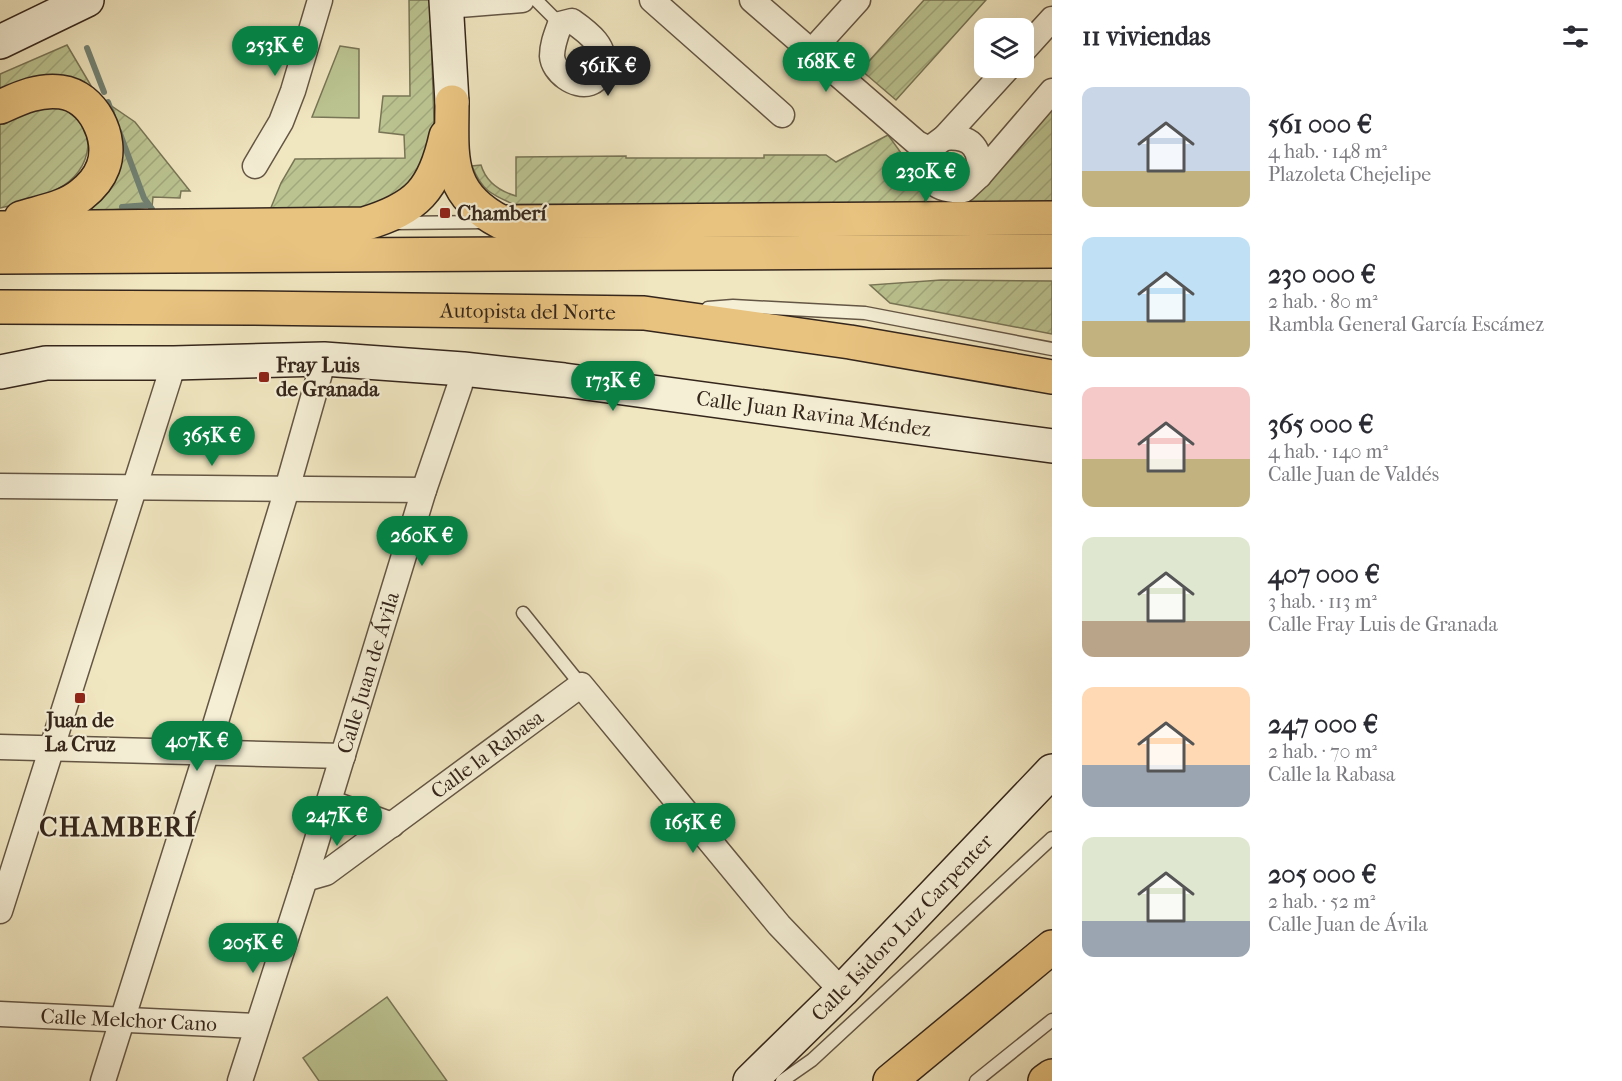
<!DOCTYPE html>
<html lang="es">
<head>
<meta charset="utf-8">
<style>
  :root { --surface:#fff; --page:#f7f7f7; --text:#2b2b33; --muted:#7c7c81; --accent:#0b8043 }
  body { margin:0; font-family:"IM FELL French Canon",serif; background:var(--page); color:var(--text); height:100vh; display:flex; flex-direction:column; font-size:22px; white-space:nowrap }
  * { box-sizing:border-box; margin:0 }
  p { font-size:20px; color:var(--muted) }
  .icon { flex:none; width:33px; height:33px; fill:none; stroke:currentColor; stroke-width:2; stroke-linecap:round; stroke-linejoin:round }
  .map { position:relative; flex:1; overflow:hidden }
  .side { display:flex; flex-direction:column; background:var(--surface); width:570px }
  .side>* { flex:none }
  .fabs { position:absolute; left:974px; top:18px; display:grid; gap:12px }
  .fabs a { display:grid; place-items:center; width:60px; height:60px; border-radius:12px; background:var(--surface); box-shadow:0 6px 24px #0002; font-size:30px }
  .price { position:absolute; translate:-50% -51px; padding:0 14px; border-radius:21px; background:var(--accent); color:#fff; font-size:20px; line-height:39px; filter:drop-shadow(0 2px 3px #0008) }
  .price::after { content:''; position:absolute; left:50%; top:36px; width:18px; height:14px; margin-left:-9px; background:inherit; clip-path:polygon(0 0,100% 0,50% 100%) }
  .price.current { background:#222; color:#fff }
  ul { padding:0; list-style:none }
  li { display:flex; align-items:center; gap:18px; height:150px; padding:0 30px }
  li span { display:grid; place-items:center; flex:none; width:168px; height:120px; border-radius:12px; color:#555 }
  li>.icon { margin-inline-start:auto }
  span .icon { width:72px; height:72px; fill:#fffc; stroke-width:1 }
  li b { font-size:26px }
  h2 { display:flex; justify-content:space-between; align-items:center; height:72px; padding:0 30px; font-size:26px }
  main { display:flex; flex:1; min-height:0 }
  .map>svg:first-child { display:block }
  .park { fill:#bbc491; stroke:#787556; stroke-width:1.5 }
  .garden { fill:url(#garden-furrows); stroke:#787556; stroke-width:1.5 }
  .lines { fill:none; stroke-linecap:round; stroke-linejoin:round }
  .stream { stroke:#728274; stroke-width:6 }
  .lane-casing { stroke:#645644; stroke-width:15 }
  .street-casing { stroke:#645644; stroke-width:27 }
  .secondary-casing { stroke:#35261b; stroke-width:36 }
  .highway-casing { stroke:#35261b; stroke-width:36 }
  .lane { stroke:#f5efd6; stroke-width:12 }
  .street { stroke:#f5efd6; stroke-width:24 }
  .secondary { stroke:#f5efd6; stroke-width:33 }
  .highway { stroke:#e8c380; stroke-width:33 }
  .poi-dot { fill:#8f2418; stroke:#f5efd6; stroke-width:2 }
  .labels { text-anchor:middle; stroke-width:4.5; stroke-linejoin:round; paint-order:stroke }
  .poi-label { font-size:21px; font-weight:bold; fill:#35261b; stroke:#f5efd6; text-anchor:start }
  .street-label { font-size:21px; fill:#35261b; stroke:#f5efd6 }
  .district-label { font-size:27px; font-weight:bold; letter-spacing:1.5px; fill:#35261b; stroke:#f5efd6 }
</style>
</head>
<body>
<main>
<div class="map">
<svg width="1052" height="1081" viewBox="0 0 1052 1081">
  <defs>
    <pattern id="garden-furrows" width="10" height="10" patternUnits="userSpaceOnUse" patternTransform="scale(1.5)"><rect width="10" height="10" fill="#bbc491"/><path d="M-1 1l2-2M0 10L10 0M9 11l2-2" fill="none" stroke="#a1a87c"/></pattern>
  </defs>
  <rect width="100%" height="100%" fill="#f0e6c0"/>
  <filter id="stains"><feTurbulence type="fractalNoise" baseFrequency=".00333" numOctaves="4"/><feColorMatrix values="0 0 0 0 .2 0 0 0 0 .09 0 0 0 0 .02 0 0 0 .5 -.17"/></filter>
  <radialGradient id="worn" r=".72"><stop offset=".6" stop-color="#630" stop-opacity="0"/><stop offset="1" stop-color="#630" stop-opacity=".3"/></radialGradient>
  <!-- park -->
  <path class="park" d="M 340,46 L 359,49 L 359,118 L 312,117 Z
    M 387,997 L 447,1081 L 319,1081 L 303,1058 Z"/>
  <!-- garden -->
  <path class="garden" d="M 409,0 L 430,0 L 434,121 L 431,152 L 419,182 L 381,208 L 270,210 L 281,183 L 295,159 L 405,158 L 404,135 L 379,132 L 383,96 L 410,96 Z
    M 924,0 L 986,0 L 896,100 L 861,70 Z
    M 67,45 L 97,96 L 135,122 L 190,191 L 181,191 L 180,198 L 153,197 L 152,207 L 68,213 L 110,117 L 0,91 L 0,74 Z
    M 60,107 C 75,115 89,127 88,146 C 84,189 36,200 0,208 L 0,119 L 24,110 Z
    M 1052,109 L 1052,201 L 971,202 L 968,199 Z
    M 888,135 L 907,161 L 915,187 L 926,196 L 924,206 L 513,204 C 490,194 482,190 472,166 L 481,165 C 486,182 499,191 516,196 L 516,157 L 626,156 L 626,158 L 764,158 L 764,155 L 826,155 L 836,162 Z
    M 941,280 L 1052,281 L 1052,334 L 890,303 L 870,285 Z"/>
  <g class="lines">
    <!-- stream -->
    <path class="stream" d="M 87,48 L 104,92
      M 108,102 L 113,116
      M 119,131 L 144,198 L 152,209
      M 122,207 L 148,205"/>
    <defs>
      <path id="lane" d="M 536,0 L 560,24
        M 394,223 L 487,222
        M 708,308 L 733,306 L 865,313 L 1052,349
        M 523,613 L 581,685
        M 782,1081 L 812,1060 L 1052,838
        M 976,1081 L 1052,1020"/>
      <g id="street">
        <path d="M 652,0 L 782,115"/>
        <path d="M 752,0 L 917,143 L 929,149"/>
        <path d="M 447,6 L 522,0"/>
        <path d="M 572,21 C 589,33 608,47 602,69 C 600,75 596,81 590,83 C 575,88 553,72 552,56 C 552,45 556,35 560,24 Z"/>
        <path d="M 1023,51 L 1052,19"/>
        <path d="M 810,53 L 858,0"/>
        <path d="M 1008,68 L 944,138 L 929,149 C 924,179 933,192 964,190 L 979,176 L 1052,91"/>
        <path d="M 944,138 C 973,135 982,150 979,176"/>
        <path d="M 255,166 L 281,122 L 293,91 L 320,0"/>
        <path d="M 0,486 L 424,490"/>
        <path d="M 0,747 L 343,756"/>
        <path d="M 329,802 L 392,825"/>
        <path id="s1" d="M 305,879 L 326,873 L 581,685 L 779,925 L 842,991"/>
        <path d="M 0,911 L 174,363"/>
        <path id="s2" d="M 0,1014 L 257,1026"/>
        <path d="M 103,1081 L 207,751 L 287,489 L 324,359"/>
        <path id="s3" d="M 240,1081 L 305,879 L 424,490 L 460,385 L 463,369"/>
      </g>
      <g id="secondary">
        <path d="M 446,0 L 452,102"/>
        <path d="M 0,42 L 87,0"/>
        <path id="s4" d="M 0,372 L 46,363 L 174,363 L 324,359 L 463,369 L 564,380 L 1052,446"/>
        <path id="s5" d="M 750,1081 L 842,991 L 1052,771"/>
      </g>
      <g id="highway">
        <path d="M 452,102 C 452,156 445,193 501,222 L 1052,218"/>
        <path d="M 0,107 C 20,98 39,89 61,92 C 93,96 114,138 103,167 C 99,178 90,188 81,195 C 65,208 40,212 21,218"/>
        <path d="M 0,228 L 364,224 C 417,208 434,190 446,136"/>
        <path d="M 0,257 L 1052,251"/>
        <path id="s6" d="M 0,307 L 251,308 L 644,313 L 850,342 L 1052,377"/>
        <path d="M 890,1081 L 1052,947"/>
        <path d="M 1045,1081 L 1052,1076"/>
      </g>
    </defs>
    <!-- lane casing -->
    <use href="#lane" class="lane-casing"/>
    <!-- street casing -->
    <use href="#street" class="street-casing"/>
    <!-- secondary casing -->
    <use href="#secondary" class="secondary-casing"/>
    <!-- highway casing -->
    <use href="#highway" class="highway-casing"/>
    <!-- lane -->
    <use href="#lane" class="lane"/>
    <!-- street -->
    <use href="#street" class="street"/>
    <!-- secondary -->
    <use href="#secondary" class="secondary"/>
    <!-- highway -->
    <use href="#highway" class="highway"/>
  </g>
  <!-- markers -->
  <g class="poi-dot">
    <rect x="439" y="207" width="12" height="12" rx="3"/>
    <rect x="258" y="371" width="12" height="12" rx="3"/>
    <rect x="74" y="692" width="12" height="12" rx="3"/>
  </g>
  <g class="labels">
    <!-- poi labels -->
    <g class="poi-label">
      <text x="457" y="220">Chamberí</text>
      <text x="276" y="372">Fray Luis<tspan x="276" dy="24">de Granada</tspan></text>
      <text x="80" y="727" text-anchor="middle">Juan de<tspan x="80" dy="24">La Cruz</tspan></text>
    </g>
    <!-- street labels -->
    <g class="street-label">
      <text dy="7" stroke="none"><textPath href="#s6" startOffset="528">Autopista del Norte</textPath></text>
      <text dy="7" stroke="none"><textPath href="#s4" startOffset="818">Calle Juan Ravina Méndez</textPath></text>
      <text dy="7" stroke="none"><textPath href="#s3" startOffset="428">Calle Juan de Ávila</textPath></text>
      <text dy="7" stroke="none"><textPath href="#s1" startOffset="222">Calle la Rabasa</textPath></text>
      <text dy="7" stroke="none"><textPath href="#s5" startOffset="216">Calle Isidoro Luz Carpenter</textPath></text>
      <text dy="7" stroke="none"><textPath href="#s2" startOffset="129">Calle Melchor Cano</textPath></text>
    </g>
    <!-- district labels -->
    <g class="district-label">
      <text x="118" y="836">CHAMBERÍ</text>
    </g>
  </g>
  <rect width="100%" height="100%" filter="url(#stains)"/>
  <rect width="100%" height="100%" fill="url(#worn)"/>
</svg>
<div class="fabs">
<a><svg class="icon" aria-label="layers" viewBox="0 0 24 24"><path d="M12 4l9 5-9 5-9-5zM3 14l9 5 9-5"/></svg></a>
</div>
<b class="price" style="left:275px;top:77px">253K €</b>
<b class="price" style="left:826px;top:93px">168K €</b>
<b class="price current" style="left:608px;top:97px">561K €</b>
<b class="price" style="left:926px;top:203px">230K €</b>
<b class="price" style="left:613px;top:412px">173K €</b>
<b class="price" style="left:212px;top:467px">365K €</b>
<b class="price" style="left:422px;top:567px">260K €</b>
<b class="price" style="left:197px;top:772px">407K €</b>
<b class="price" style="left:337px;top:847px">247K €</b>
<b class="price" style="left:693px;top:854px">165K €</b>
<b class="price" style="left:253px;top:974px">205K €</b>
</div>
<section class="side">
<h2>11 viviendas<svg class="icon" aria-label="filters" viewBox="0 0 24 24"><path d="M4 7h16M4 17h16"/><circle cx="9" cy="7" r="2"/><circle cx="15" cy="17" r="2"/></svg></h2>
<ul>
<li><span style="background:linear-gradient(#c9d6e8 70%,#c2b280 0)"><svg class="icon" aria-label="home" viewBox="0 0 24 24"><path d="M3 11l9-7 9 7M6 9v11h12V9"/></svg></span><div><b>561 000 €</b><p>4 hab. · 148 m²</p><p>Plazoleta Chejelipe</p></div></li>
<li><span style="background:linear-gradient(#bfe0f5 70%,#c2b280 0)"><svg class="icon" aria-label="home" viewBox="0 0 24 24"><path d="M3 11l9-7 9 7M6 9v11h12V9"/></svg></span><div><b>230 000 €</b><p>2 hab. · 80 m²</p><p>Rambla General García Escámez</p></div></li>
<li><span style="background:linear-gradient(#f6c9c9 60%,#c2b280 0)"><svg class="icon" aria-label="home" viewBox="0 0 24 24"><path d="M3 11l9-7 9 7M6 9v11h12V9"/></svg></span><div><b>365 000 €</b><p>4 hab. · 140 m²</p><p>Calle Juan de Valdés</p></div></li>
<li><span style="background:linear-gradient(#dfe7d0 70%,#b9a48a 0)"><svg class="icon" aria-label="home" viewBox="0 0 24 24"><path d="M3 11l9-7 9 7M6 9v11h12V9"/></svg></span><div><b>407 000 €</b><p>3 hab. · 113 m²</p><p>Calle Fray Luis de Granada</p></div></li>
<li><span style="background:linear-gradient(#ffd9b3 65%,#9aa5b1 0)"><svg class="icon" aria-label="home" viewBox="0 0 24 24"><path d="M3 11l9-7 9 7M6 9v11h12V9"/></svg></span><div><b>247 000 €</b><p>2 hab. · 70 m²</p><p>Calle la Rabasa</p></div></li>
<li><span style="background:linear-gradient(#dfe7d0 70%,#9aa5b1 0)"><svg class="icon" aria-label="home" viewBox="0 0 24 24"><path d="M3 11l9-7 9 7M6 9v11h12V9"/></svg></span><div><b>205 000 €</b><p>2 hab. · 52 m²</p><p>Calle Juan de Ávila</p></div></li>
</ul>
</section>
</main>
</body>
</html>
